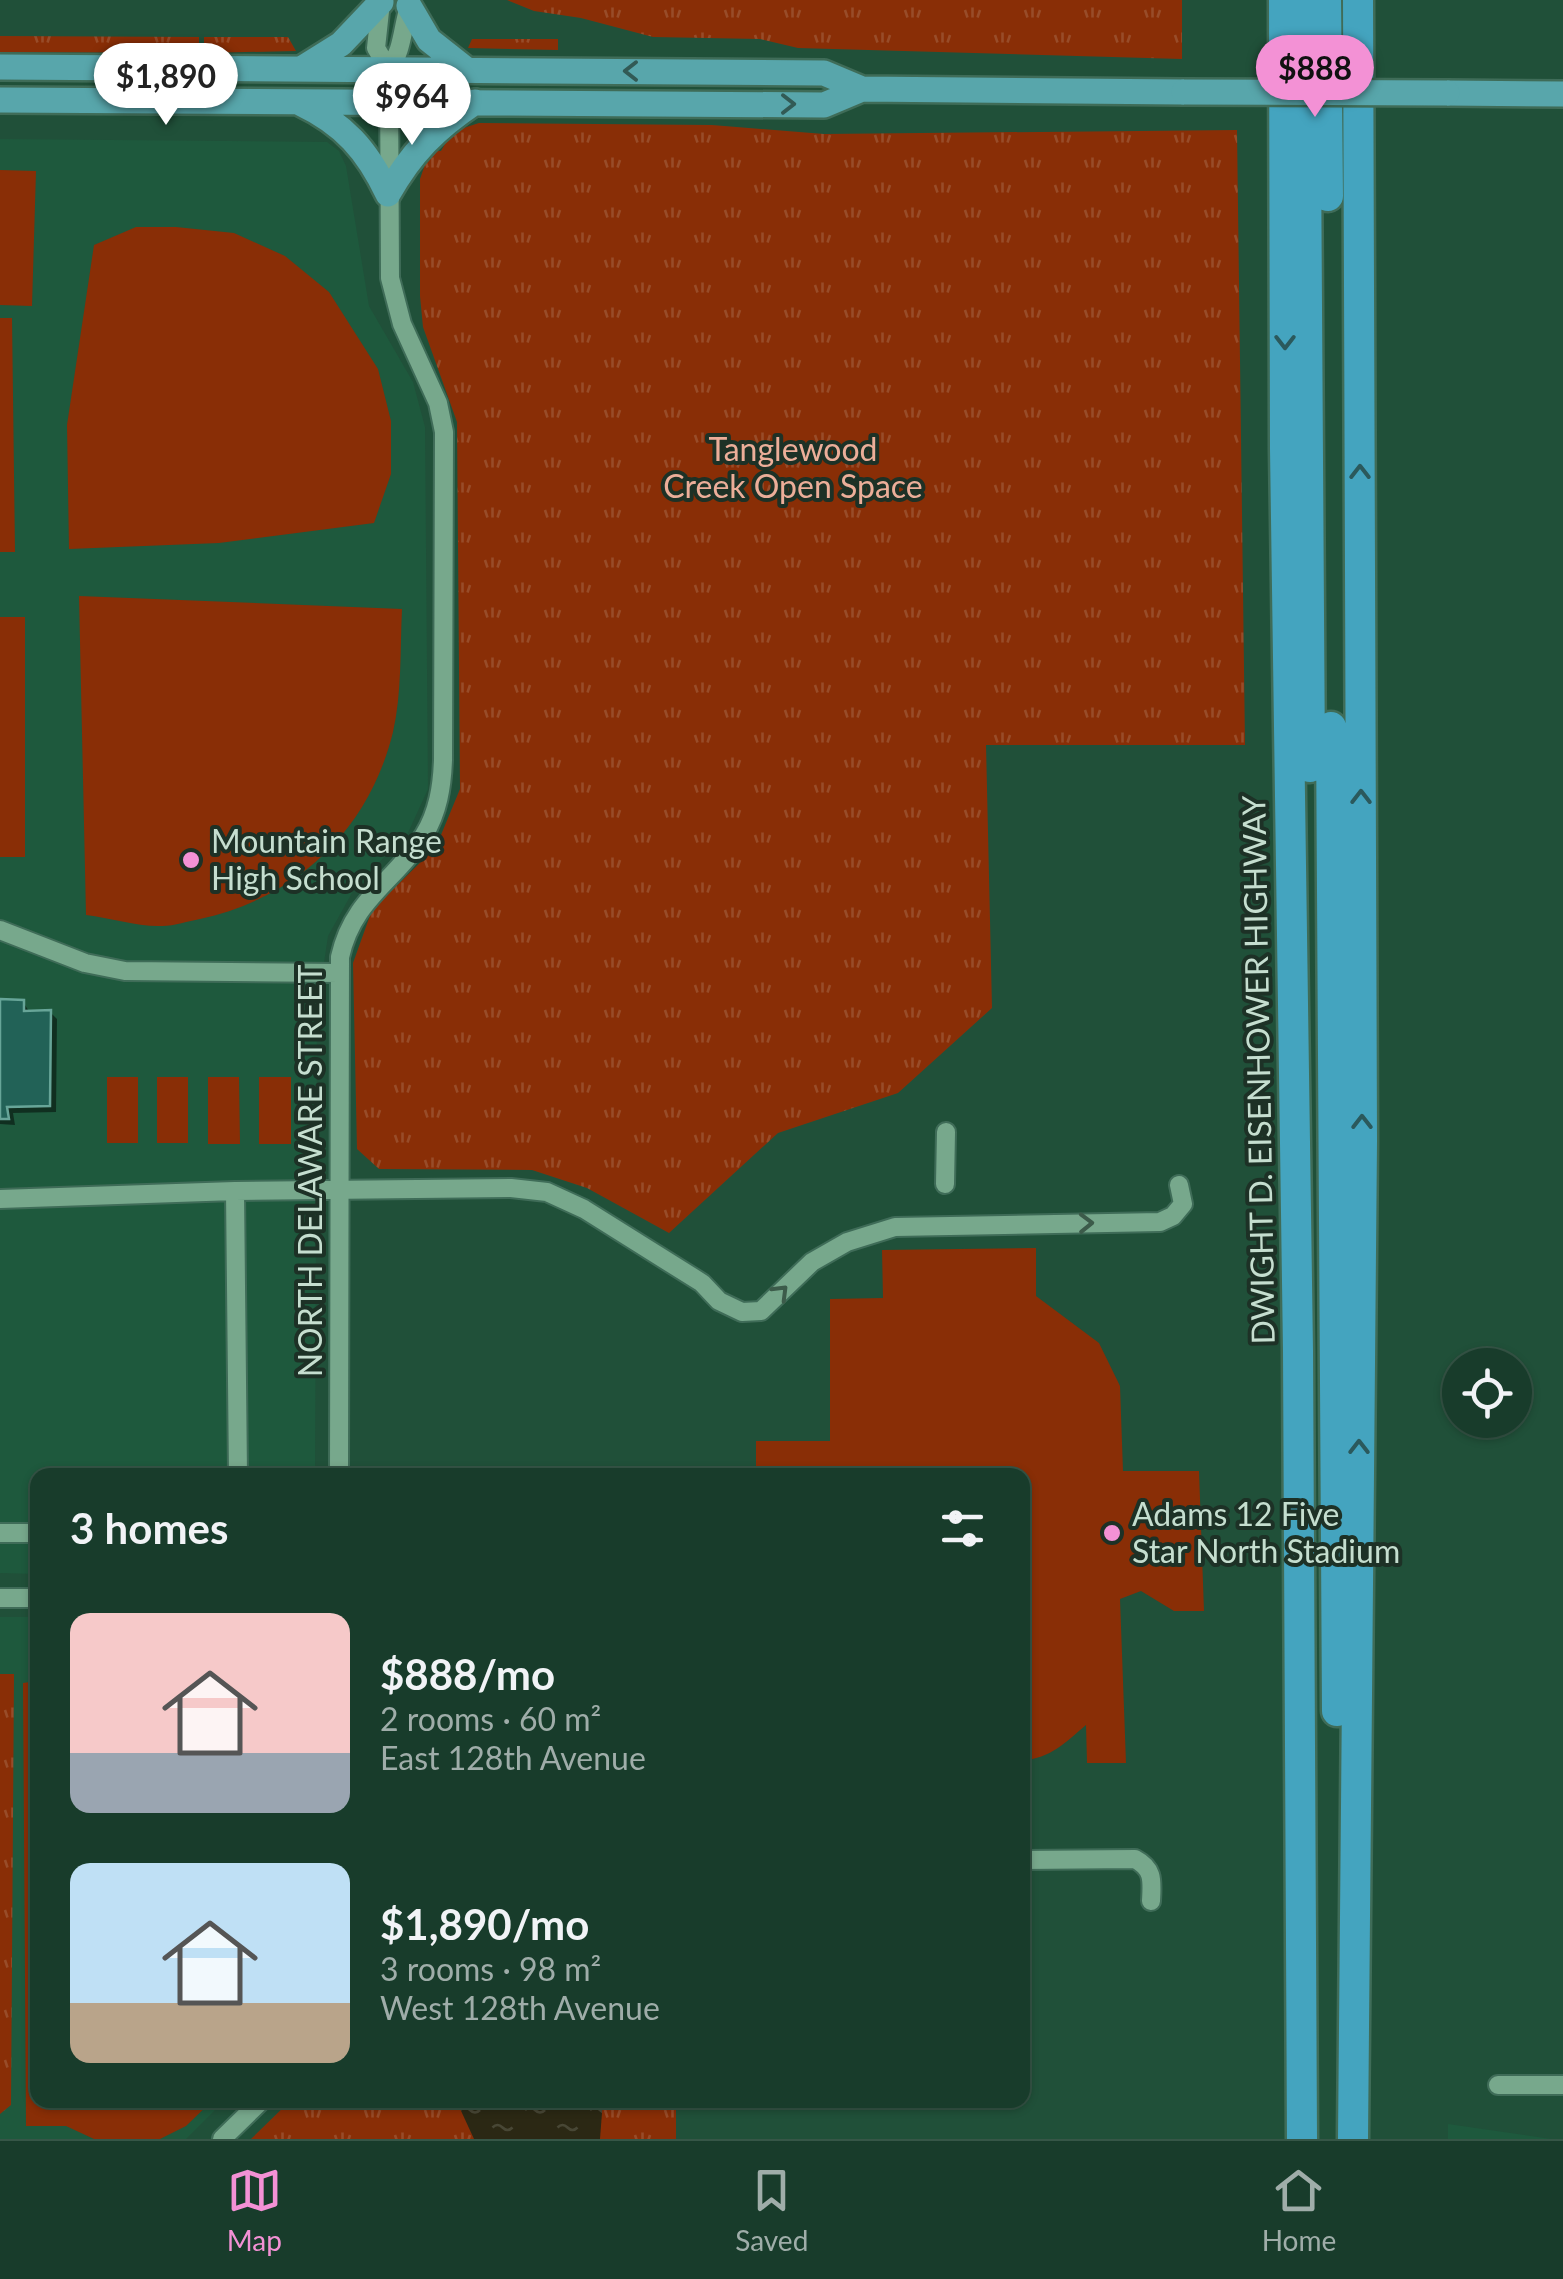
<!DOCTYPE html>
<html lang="en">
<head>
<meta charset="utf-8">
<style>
  :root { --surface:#183c2b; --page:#254737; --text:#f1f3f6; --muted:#9fada9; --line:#365647; --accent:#f391d5 }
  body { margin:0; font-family:Lato,sans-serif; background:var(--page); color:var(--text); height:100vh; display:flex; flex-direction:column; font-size:38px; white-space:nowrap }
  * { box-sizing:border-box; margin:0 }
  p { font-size:32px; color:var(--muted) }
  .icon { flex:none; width:55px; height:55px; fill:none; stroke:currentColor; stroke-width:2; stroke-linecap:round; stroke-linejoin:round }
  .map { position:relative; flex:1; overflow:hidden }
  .panel { position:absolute; left:30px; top:1468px; width:1000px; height:640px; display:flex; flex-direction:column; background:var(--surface); border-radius:20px; box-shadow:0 2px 8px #0004,0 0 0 2px var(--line) }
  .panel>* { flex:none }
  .fabs { position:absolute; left:1442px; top:1348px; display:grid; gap:20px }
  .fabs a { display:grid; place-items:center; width:90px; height:90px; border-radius:50%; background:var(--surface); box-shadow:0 2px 8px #0004,0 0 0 2px var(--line); font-size:50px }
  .price { position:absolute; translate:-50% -85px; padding:0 22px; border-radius:35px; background:#fff; color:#222; font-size:32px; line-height:65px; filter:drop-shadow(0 2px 5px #0008) }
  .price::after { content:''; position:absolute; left:50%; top:60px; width:30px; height:22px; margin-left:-15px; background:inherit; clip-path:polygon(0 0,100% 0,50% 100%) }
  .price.current { background:var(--accent); color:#111 }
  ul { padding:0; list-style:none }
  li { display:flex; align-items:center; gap:30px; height:250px; padding:0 40px }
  li span { display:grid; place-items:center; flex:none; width:280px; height:200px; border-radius:20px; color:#555 }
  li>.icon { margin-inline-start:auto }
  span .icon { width:120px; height:120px; fill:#fffc; stroke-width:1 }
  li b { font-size:42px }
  h2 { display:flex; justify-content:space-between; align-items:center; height:120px; padding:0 40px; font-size:42px }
  .tab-bar { display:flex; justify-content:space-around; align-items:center; height:140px; border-top:2px solid var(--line); background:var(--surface); font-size:28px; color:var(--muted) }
  .tab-bar a { display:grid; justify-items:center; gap:5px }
  .tab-bar .current { color:var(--accent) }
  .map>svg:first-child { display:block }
  .built { fill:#1e593d }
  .grass { fill:url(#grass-tufts) }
  .pitch { fill:#892e06 }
  .water { fill:url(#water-ripples) }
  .shadow { fill:#0007 }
  .building { fill:#226257; stroke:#67a598; stroke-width:2.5 }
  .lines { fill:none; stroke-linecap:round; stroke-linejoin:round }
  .minor-casing { stroke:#3f6c58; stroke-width:22 }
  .major-casing { stroke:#3f6c58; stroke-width:30 }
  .highway-casing { stroke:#3f6c58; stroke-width:35 }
  .minor { stroke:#77a88c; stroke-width:18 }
  .major { stroke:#58a6ab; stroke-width:25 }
  .highway { stroke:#44a4bf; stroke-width:30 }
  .major-bridge-casing { stroke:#3f6c58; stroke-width:30; stroke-linecap:butt }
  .major-bridge { stroke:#58a6ab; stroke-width:25 }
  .oneway { stroke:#325a55 }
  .oneway2 { stroke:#2b595c }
  .oneway3 { stroke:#3c5b4a }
  .poi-dot { fill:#f391d5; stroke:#1d3126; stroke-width:4 }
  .labels { text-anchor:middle; stroke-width:8; stroke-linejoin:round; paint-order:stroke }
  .park-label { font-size:32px; fill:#ecae99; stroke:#1d3126 }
  .poi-label { font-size:32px; fill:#c5decf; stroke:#1d3126; text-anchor:start }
  .street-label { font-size:32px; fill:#c5decf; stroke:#1d3126 }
</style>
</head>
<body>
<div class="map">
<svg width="1563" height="2139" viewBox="0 0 1563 2139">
  <defs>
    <pattern id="grass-tufts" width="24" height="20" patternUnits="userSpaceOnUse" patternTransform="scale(2.5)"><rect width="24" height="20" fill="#892e06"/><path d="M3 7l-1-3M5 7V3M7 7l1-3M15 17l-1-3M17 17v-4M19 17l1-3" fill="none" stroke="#984c29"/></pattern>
    <pattern id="water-ripples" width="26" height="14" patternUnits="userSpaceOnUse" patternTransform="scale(2.5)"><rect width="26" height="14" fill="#2b2814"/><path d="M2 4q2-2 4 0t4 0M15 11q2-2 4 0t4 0" fill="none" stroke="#484735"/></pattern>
  </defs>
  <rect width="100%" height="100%" fill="#205039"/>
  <!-- built -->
  <path class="built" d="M 0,139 L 327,142 L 339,151 L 346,166 L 369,306 L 413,382 L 425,427 L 428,789 L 407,835 L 357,884 L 328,936 L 317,1009 L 315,1475 L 38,1475 L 37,1574 L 0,1573 Z
    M 0,1617 L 37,1617 L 38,2100 L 225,2100 L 186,2139 L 0,2139 Z
    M 1448,2124 L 1551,2139 L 1448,2139 Z"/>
  <!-- grass -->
  <path class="grass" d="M 507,0 L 1182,0 L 1182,59 L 798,48 L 760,39 L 653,37 L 581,18 L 534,11 Z
    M 0,36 L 199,37 L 199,53 L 0,52 Z
    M 204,37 L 288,37 L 296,51 L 204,53 Z
    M 472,39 L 558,39 L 558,50 L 468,48 Z
    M 479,123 L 712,125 L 824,134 L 1237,130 L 1245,745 L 986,745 L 992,1008 L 898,1093 L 778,1133 L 669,1233 L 587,1188 L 532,1170 L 379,1169 L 357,1149 L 353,963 L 372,910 L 436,847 L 460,789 L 457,422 L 423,327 L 420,296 L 420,179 L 430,150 L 441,151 L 445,144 L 445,134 Z
    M 0,1674 L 14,1674 L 11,2105 L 0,2114 Z
    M 291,2100 L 676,2100 L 676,2139 L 251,2139 Z"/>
  <!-- pitch -->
  <path class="pitch" d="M 0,170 L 36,171 L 32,306 L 0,305 Z
    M 136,227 L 176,227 L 234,233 L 285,256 L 329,292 L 378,369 L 391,421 L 391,474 L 374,523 L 219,543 L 69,549 L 67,425 L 94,245 Z
    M 0,318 L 12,318 L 15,552 L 0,552 Z
    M 79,596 L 402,609 C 400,649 402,693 393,732 C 369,830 297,898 200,919 C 188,921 175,926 162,926 C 138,927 111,918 86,915 Z
    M 0,617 L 25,617 L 25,857 L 0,857 Z
    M 107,1077 L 138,1077 L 138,1143 L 107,1143 Z
    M 157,1077 L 188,1077 L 188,1143 L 157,1143 Z
    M 208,1077 L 239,1077 L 240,1144 L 208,1144 Z
    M 259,1077 L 291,1077 L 291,1144 L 259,1144 Z
    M 1036,1248 L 1036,1296 L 1099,1343 L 1120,1386 L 1123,1471 L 1199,1471 L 1204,1611 L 1174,1611 L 1141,1591 L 1120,1599 L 1126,1763 L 1087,1763 L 1086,1725 C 1066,1742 1050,1759 1023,1760 L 1022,1475 L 756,1475 L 756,1441 L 830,1441 L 830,1299 L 883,1298 L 882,1250 Z
    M 37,1681 L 38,2100 L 213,2100 L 186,2126 L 160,2139 L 94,2139 L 66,2126 L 26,2126 L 23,1683 Z"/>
  <!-- water -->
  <path class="water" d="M 456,2100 L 603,2100 L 600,2139 L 474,2139 Z"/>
  <!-- shadow -->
  <path class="shadow" d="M 0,1000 L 23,1002 L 30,1013 L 50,1012 L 57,1019 L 56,1112 L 13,1113 L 15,1125 L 0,1124 Z"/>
  <!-- building -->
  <path class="building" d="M 0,999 L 24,1000 L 24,1011 L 51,1010 L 50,1106 L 7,1107 L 9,1119 L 0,1119 Z"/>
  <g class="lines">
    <defs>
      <path id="minor" d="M 389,70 C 404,48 402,25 411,0
        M 0,930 L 85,963 L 125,971 L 339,973
        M 945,1184 L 946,1132
        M 235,1191 L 238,1475
        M 0,1199 L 235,1191 L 511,1188 L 547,1192 L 584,1209 L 702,1283 L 719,1301 L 742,1312 L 761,1311 L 812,1262 L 847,1242 L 895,1227 L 1160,1222 L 1173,1216 L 1183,1204 L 1179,1185
        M 339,1475 L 340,957 C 353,898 395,882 424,835 C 438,812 442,787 443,760 L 444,432 L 438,403 L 402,324 L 390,278 L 389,70 L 376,48 L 381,2
        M 0,1533 L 38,1533
        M 0,1598 L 38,1598
        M 1022,1860 L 1135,1859 C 1154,1869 1152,1881 1151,1901
        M 1498,2085 L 1563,2085
        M 222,2139 L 262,2100"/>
      <path id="major" d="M 409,6 L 429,40 L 467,70
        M 0,67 L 824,73 L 862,89 L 1184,92
        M 301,69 L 341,44 L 381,2
        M 1447,93 L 1563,94
        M 0,100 L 824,105 L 862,89
        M 300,103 C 344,124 367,150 388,194
        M 388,194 C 411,153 436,128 475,102"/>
      <path id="highway" d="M 1284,0 L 1285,449 L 1298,1351 L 1302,2139
        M 1305,0 L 1310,767
        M 1326,0 L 1328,196
        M 1331,727 L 1337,1711
        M 1353,2139 L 1362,1141 L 1358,0"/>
    </defs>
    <!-- minor casing -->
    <use href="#minor" class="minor-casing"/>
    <!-- major casing -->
    <use href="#major" class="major-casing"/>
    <!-- highway casing -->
    <use href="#highway" class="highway-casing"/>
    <!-- minor -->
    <use href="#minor" class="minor"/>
    <!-- major -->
    <use href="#major" class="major"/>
    <!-- highway -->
    <use href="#highway" class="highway"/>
    <defs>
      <path id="major-bridge" d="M 1184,92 L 1447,93"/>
    </defs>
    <!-- major-bridge casing -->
    <use href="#major-bridge" class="major-bridge-casing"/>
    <!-- major-bridge -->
    <use href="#major-bridge" class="major-bridge"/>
  </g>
  <!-- one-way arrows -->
  <defs><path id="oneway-chevron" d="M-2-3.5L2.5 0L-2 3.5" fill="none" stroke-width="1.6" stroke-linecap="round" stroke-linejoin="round" transform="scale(2.5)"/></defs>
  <g class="oneway">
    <use href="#oneway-chevron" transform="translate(631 71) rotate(-180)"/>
    <use href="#oneway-chevron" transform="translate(788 104)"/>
  </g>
  <g class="oneway2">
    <use href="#oneway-chevron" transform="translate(1285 342) rotate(90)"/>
    <use href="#oneway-chevron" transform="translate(1360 472) rotate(-90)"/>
    <use href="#oneway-chevron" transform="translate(1361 797) rotate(-90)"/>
    <use href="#oneway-chevron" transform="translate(1362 1122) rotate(-90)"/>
    <use href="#oneway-chevron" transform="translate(1359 1447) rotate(-90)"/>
  </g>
  <g class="oneway3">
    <use href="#oneway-chevron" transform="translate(1086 1223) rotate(-1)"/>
    <use href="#oneway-chevron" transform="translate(781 1292) rotate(-45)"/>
  </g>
  <!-- markers -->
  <g class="poi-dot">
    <circle cx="191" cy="860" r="10"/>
    <circle cx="1112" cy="1533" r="10"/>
  </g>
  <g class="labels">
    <!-- park labels -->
    <g class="park-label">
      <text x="793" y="461">Tanglewood<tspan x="793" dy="37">Creek Open Space</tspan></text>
    </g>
    <!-- poi labels -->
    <g class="poi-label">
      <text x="211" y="853">Mountain Range<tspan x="211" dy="37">High School</tspan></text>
      <text x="1132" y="1526">Adams 12 Five<tspan x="1132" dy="37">Star North Stadium</tspan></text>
    </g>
    <!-- street labels -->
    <g class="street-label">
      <text transform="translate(1259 1070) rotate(-91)" y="11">DWIGHT D. EISENHOWER HIGHWAY</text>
      <text transform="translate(311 1171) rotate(-90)" y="11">NORTH DELAWARE STREET</text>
    </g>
  </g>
</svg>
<div class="fabs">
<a><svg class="icon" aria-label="locate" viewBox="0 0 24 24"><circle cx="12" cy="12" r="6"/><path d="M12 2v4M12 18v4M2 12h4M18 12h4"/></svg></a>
</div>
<b class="price current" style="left:1315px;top:120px">$888</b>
<b class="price" style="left:166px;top:128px">$1,890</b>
<b class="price" style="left:412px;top:148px">$964</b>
<section class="panel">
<h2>3 homes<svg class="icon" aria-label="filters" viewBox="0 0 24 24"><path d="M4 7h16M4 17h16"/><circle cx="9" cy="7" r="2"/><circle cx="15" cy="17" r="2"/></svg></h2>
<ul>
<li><span style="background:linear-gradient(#f6c9c9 70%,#9aa5b1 0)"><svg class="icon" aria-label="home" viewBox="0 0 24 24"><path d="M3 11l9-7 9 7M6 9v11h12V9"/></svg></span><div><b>$888/mo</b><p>2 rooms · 60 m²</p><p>East 128th Avenue</p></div></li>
<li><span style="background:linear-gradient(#bfe0f5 70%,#b9a48a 0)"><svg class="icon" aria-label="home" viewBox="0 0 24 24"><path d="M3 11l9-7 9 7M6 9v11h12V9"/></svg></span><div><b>$1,890/mo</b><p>3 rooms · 98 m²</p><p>West 128th Avenue</p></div></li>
</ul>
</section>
</div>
<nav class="tab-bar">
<a class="current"><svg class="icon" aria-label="map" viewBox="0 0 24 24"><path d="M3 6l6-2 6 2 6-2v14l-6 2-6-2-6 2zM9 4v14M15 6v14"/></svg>Map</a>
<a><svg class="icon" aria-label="saved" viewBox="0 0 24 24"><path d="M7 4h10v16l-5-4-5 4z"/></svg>Saved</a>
<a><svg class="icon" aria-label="home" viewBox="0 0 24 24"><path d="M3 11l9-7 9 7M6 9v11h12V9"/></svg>Home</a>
</nav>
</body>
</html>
